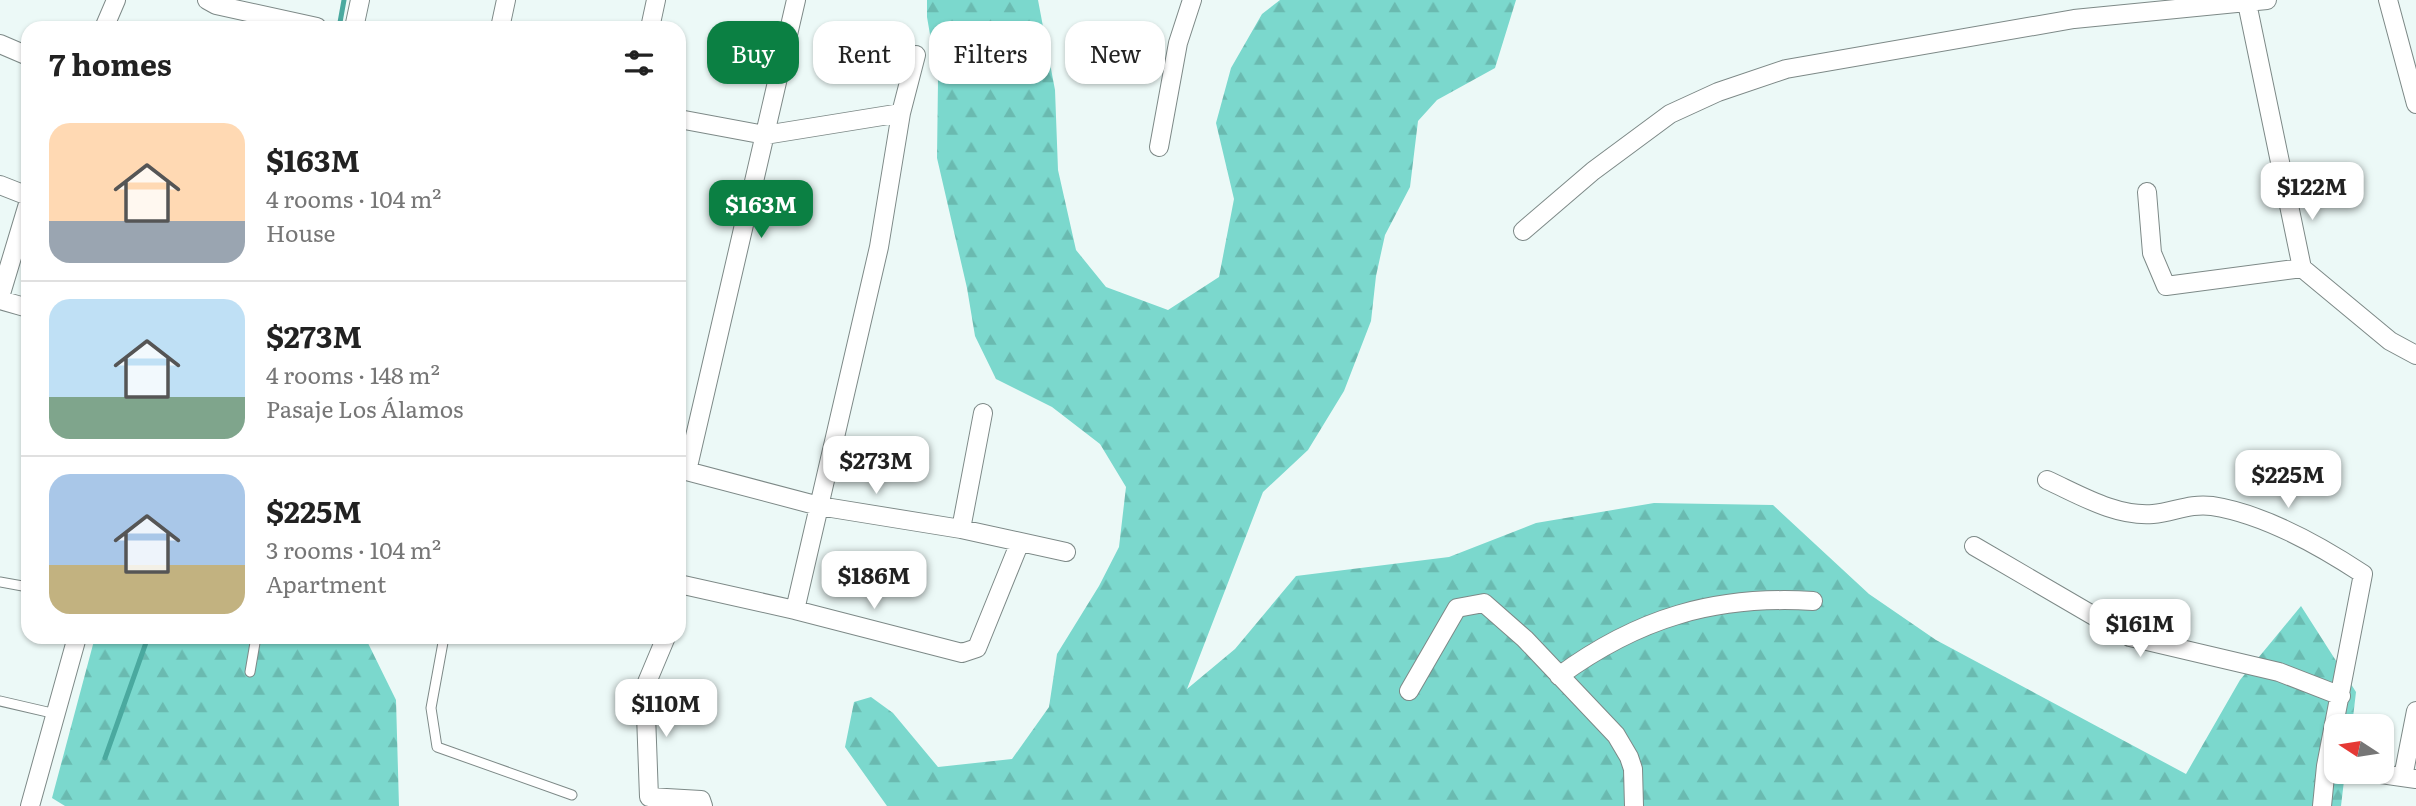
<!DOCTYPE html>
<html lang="en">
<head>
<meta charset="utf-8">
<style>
  :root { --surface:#fff; --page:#f6f6f6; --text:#222; --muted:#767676; --line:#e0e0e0; --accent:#0b8043 }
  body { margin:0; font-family:Literata,serif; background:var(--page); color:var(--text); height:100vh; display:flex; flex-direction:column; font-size:26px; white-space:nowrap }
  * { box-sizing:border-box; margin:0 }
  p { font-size:23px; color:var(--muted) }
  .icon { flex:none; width:38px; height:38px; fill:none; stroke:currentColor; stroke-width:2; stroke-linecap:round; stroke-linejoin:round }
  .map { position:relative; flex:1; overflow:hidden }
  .panel { position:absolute; left:21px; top:21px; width:665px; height:623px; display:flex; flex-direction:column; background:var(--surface); border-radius:21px; box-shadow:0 2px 5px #0004 }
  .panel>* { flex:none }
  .top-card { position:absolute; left:707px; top:21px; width:665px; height:63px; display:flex; gap:14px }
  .needle { width:46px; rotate:282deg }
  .fabs { position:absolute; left:2324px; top:714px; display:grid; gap:14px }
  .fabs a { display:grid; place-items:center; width:70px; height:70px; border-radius:14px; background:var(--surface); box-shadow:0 2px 5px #0004; font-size:35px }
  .price { position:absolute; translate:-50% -60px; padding:0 16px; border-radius:14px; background:#fff; color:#222; font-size:23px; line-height:46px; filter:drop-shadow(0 2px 4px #0008) }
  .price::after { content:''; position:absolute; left:50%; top:42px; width:21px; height:16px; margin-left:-10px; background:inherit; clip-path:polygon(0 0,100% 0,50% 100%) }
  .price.on { background:var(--accent); color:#fff }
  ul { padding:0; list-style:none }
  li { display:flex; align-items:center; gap:21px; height:175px; padding:0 28px }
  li+li { border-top:2px solid var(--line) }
  li span { display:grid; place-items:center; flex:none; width:196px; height:140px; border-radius:21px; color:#555 }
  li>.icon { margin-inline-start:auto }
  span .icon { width:84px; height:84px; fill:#fffc; stroke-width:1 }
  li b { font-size:30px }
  h2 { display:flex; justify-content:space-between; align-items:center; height:84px; padding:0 28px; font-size:30px }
  .pill { padding:0 24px; border-radius:21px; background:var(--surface); box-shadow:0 2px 5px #0004; font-size:24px; line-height:63px }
  .pill.on { background:var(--accent); color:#fff }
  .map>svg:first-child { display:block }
  .forest { fill:url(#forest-firs) }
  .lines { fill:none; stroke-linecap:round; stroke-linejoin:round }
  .stream { stroke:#4aa99f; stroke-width:5 }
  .lane-casing { stroke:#7d8987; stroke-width:11 }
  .street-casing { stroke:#7d8987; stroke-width:20 }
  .lane { stroke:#fff; stroke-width:9 }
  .street { stroke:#fff; stroke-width:18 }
</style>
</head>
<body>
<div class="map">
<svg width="2416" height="806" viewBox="0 0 2416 806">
  <defs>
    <pattern id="forest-firs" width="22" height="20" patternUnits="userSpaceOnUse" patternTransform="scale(1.75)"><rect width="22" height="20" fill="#7bd8cd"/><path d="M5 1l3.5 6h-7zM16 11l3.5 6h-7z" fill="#6abab0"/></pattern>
  </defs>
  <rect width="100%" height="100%" fill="#ecf9f7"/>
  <!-- forest -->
  <path class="forest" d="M 927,0 L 1038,0 L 1055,90 L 1058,170 L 1076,250 L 1106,287 L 1168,310 L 1219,277 L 1234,199 L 1216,123 L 1231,68 L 1262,14 L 1280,0 L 1516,0 L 1495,68 L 1437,100 L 1418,121 L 1410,187 L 1385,235 L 1376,276 L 1371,321 L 1344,391 L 1308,450 L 1263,492 L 1187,689 L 1235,649 L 1296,576 L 1449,557 L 1536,523 L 1654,503 L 1773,505 L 1869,594 L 1936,640 L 2186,774 L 2240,680 L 2301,606 L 2356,692 L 2352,726 L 2336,726 L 2336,772 L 2345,772 L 2341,806 L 887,806 L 845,747 L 854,702 L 871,697 L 893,713 L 938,767 L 1012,759 L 1049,707 L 1057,654 L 1099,586 L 1119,547 L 1126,487 L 1100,444 L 1052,407 L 996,379 L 975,336 L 967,288 L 937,158 L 938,81 L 927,17 Z
    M 95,637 L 365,637 L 396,700 L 399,806 L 65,806 L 52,798 Z"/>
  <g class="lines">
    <!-- stream -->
    <path class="stream" d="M 339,28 L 344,0
      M 105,758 L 148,637"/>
    <defs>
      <path id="lane" d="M 0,582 L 28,587
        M 444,637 L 431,708 L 437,747 L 572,795
        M 250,672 L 256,637
        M 0,701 L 56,714"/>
      <path id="street" d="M 207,0 L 216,5 L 317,27
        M 2388,0 L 2416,104
        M 2247,3 L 2302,268 L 2390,341 L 2416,355
        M 104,28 L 116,0
        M 354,28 L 360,0
        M 500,28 L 506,0
        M 650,28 L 656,0
        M 0,44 L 28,56
        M 679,119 L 765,135 L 901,113
        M 1159,147 L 1178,43 L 1192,0
        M 0,185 L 28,196
        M 2147,192 L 2152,253 L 2166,286 L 2302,268
        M 1523,231 L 1593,171 L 1670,114 L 1718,92 L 1786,69 L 2074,19 L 2267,0
        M 0,297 L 28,204
        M 0,300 L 28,308
        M 679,469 L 819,506 L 961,529 L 1066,552
        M 687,471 L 796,0
        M 2047,480 C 2080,495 2116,517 2153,514 C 2174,512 2190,503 2212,506 C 2264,514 2319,545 2363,574 L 2326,766 L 2322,806
        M 961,529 L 983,413
        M 1974,546 L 2130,637 L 2279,672 L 2341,696
        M 679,584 L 795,610 L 962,653 L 977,648 L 1020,542
        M 795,610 L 879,247 L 901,113 L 916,55
        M 666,637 L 645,687 L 649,797 L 701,800 L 703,806
        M 1559,676 C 1638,618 1715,595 1813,601
        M 1409,691 L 1457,608 L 1484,603 L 1525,639 L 1616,735 L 1629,757 L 1633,769 L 1634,806
        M 2367,772 L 2416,779
        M 2403,777 L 2416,711
        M 30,806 L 77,637"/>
    </defs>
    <!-- lane casing -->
    <use href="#lane" class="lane-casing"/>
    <!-- street casing -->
    <use href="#street" class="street-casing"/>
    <!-- lane -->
    <use href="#lane" class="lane"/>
    <!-- street -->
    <use href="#street" class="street"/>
  </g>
</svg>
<div class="fabs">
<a><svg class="needle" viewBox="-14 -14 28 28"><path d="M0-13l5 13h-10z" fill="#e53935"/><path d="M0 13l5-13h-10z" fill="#767676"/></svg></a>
</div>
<b class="price" style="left:2312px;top:222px">$122M</b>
<b class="price on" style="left:761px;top:240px">$163M</b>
<b class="price" style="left:876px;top:496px">$273M</b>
<b class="price" style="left:2288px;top:510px">$225M</b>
<b class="price" style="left:874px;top:611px">$186M</b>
<b class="price" style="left:2140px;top:659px">$161M</b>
<b class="price" style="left:666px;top:739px">$110M</b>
<div class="top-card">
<a class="pill on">Buy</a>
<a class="pill">Rent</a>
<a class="pill">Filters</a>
<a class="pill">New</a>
</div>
<section class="panel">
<h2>7 homes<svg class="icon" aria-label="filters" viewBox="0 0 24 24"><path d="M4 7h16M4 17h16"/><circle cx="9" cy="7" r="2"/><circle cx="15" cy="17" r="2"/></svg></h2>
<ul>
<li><span style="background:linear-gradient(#ffd9b3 70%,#9aa5b1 0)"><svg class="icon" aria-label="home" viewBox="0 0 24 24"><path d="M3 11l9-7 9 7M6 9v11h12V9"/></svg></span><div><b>$163M</b><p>4 rooms · 104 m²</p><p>House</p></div></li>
<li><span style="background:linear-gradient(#bfe0f5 70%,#7fa58c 0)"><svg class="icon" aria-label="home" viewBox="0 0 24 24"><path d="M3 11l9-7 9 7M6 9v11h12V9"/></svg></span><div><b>$273M</b><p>4 rooms · 148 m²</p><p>Pasaje Los Álamos</p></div></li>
<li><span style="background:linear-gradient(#a9c7e8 65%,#c2b280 0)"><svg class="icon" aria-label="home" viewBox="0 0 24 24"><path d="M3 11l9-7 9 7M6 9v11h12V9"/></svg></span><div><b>$225M</b><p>3 rooms · 104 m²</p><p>Apartment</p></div></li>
</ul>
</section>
</div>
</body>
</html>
